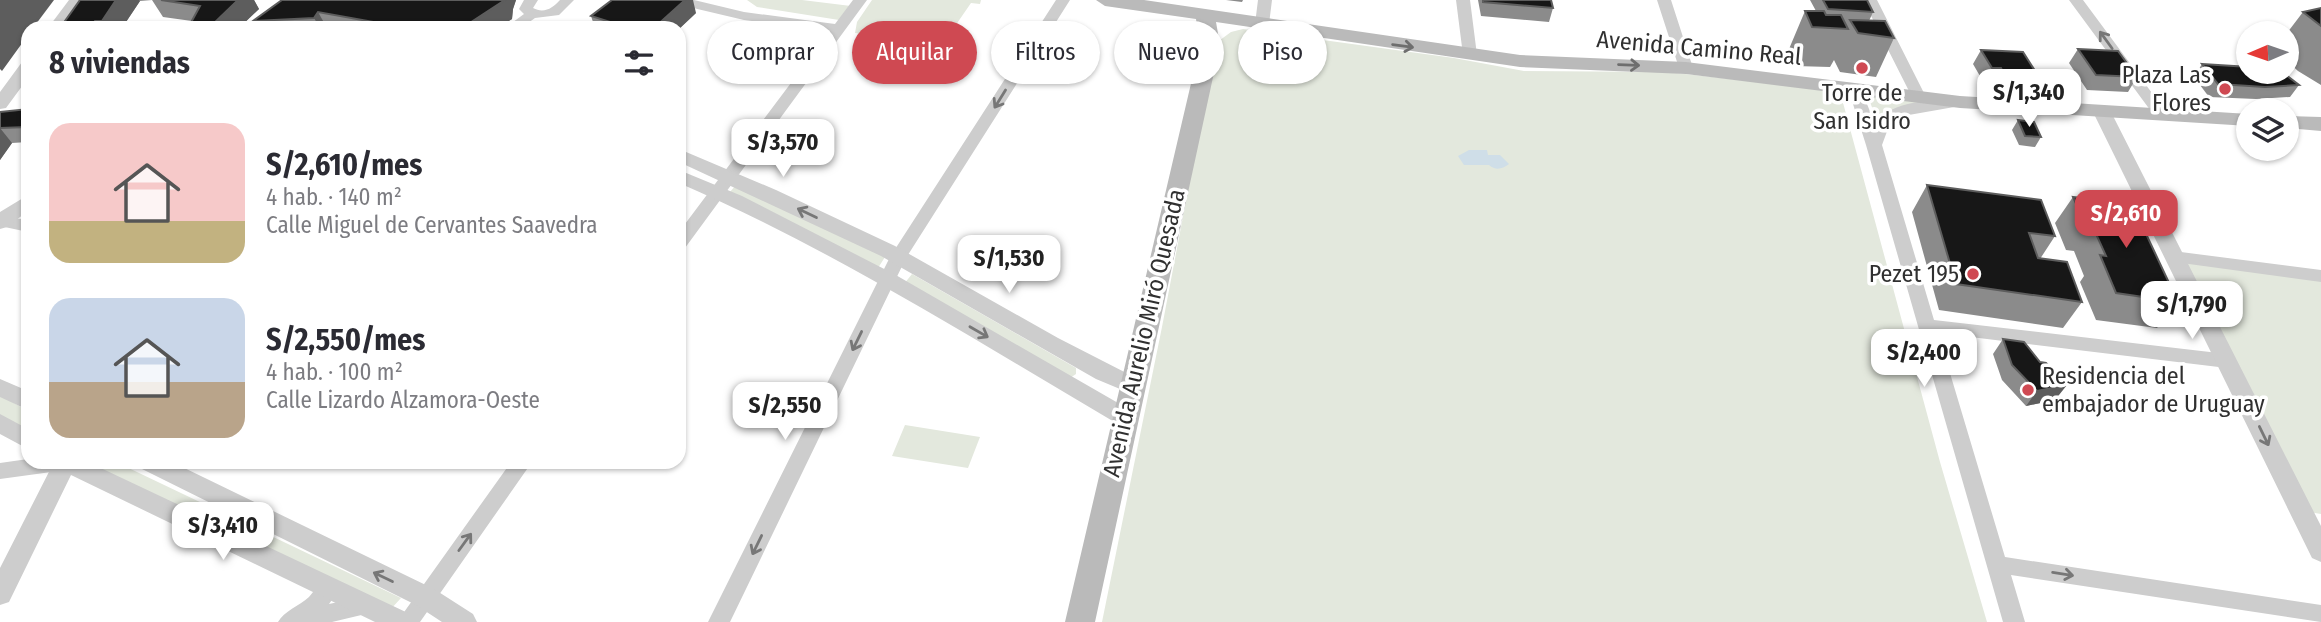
<!DOCTYPE html>
<html lang="es">
<head>
<meta charset="utf-8">
<style>
  :root { --surface:#fff; --page:#f2f2f3; --text:#2b2b33; --muted:#7c7c81; --accent:#cf4952 }
  body { margin:0; font-family:"Fira Sans Condensed",sans-serif; background:var(--page); color:var(--text); height:100vh; display:flex; flex-direction:column; font-size:26px; white-space:nowrap }
  * { box-sizing:border-box; margin:0 }
  p { font-size:23px; color:var(--muted) }
  .icon { flex:none; width:38px; height:38px; fill:none; stroke:currentColor; stroke-width:2; stroke-linecap:round; stroke-linejoin:round }
  .map { position:relative; flex:1; overflow:hidden }
  .sheet { position:absolute; left:21px; top:21px; width:665px; height:448px; display:flex; flex-direction:column; background:var(--surface); border-radius:21px; box-shadow:0 2px 5px #0004 }
  .sheet>* { flex:none }
  .banner { position:absolute; left:707px; top:21px; width:665px; height:63px; display:flex; gap:14px }
  .needle { width:46px; rotate:268deg }
  .buttons { position:absolute; left:2236px; top:21px; display:grid; gap:14px }
  .buttons a { display:grid; place-items:center; width:63px; height:63px; border-radius:50%; background:var(--surface); box-shadow:0 2px 5px #0004; font-size:35px }
  .price { position:absolute; translate:-50% -60px; padding:0 16px; border-radius:14px; background:#fff; color:#222; font-size:23px; line-height:46px; filter:drop-shadow(0 2px 4px #0008) }
  .price::after { content:''; position:absolute; left:50%; top:42px; width:21px; height:16px; margin-left:-10px; background:inherit; clip-path:polygon(0 0,100% 0,50% 100%) }
  .price.on { background:var(--accent); color:#fff }
  ul { padding:0; list-style:none }
  li { display:flex; align-items:center; gap:21px; height:175px; padding:0 28px }
  li span { display:grid; place-items:center; flex:none; width:196px; height:140px; border-radius:21px; color:#555 }
  li>.icon { margin-inline-start:auto }
  span .icon { width:84px; height:84px; fill:#fffc; stroke-width:1 }
  li b { font-size:30px }
  h2 { display:flex; justify-content:space-between; align-items:center; height:84px; padding:0 28px; font-size:30px }
  .pill { padding:0 24px; border-radius:32px; background:var(--surface); box-shadow:0 2px 5px #0004; font-size:24px; line-height:63px }
  .pill.on { background:var(--accent); color:#fff }
  .map>svg:first-child { display:block }
  .green { fill:#e3e8dd }
  .water { fill:#cfdee8 }
  .lines { fill:none; stroke-linecap:round; stroke-linejoin:round }
  .minor { fill:#cdcdcd; fill-rule:evenodd }
  .tertiary { fill:#cdcdcd; fill-rule:evenodd }
  .secondary { fill:#bababa; fill-rule:evenodd }
  .wall { fill:#8b8b8b }
  .shaded-wall { fill:#5d5d5d }
  .building { fill:#171717; stroke:#5d5d5d; stroke-width:2 }
  .oneway { stroke:#777 }
  .oneway2 { stroke:#6e6e6e }
  .poi-dot { fill:#cf4952; stroke:#fff; stroke-width:2.5 }
  .labels { text-anchor:middle; stroke-width:7; stroke-linejoin:round; paint-order:stroke }
  .street-label { font-size:24px; fill:#303030; stroke:#fff }
  .poi-label { font-size:24px; fill:#303030; stroke:#fff; text-anchor:end }
</style>
</head>
<body>
<div class="map">
<svg width="2321" height="622" viewBox="0 0 2321 622">
  <rect width="100%" height="100%" fill="#fff"/>
  <!-- green -->
  <path class="green" d="M 747,0 L 802,0 L 851,6 L 839,20 L 757,7 Z
    M 872,0 L 981,0 L 980,4 L 971,3 L 942,45 L 855,33 L 857,22 Z
    M 1243,29 L 1454,58 L 1524,71 L 1667,72 L 1830,90 L 1842,99 L 1940,462 L 1987,622 L 1102,622 L 1162,327 L 1216,43 L 1231,32 Z
    M 1867,94 L 1921,101 L 1876,118 Z
    M 737,184 L 885,257 L 878,268 L 729,193 Z
    M 2182,262 L 2321,279 L 2321,514 L 2309,512 Z
    M 912,274 L 1076,368 L 1076,374 L 1070,378 L 904,284 Z
    M 0,395 L 28,411 L 28,433 L 0,417 Z
    M 905,425 L 980,437 L 968,468 L 892,456 Z
    M 88,462 L 116,462 L 401,598 L 390,610 L 86,464 Z"/>
  <!-- water -->
  <path class="water" d="M 1469,150 L 1487,150 L 1488,155 L 1500,155 L 1509,164 C 1502,169 1496,171 1489,165 L 1464,165 L 1458,156 Z"/>
  <g class="lines">
    <!-- minor -->
    <path class="minor" d="M 524,0 L 538,0 L 533,8 C 544,14 553,8 560,0 L 574,0 L 559,15 L 535,18 L 521,28 L 505,28 L 524,14 L 519,9 Z
      M 670,0 L 694,0 L 744,12 L 835,24 L 853,0 L 867,0 L 685,248 L 679,250 L 679,232 L 830,31 L 744,20 L 672,3 Z
      M 1056,0 L 1070,0 L 906,258 L 730,622 L 708,622 L 890,257 Z
      M 1258,0 L 1272,0 L 1269,24 L 1262,28 L 1255,24 Z
      M 1456,0 L 1470,0 L 1477,55 L 1475,58 L 1470,59 L 1463,55 Z
      M 1657,0 L 1671,0 L 1693,68 L 1691,71 L 1681,71 L 1679,68 Z
      M 1863,0 L 1877,0 L 1926,97 L 1924,100 L 1919,101 L 1912,97 Z
      M 2069,0 L 2083,0 L 2166,112 L 2168,115 L 2166,118 L 2156,118 Z
      M 1841,84 L 1865,99 L 1875,124 C 1892,99 1933,101 1960,98 L 1967,102 L 1960,106 L 1903,116 L 1889,126 L 1882,145 L 1934,320 L 2227,354 L 2233,356 L 2236,361 L 2233,366 L 2227,368 L 1938,333 L 2005,557 L 2321,605 L 2321,622 L 2011,575 L 2025,622 L 2003,622 L 1866,145 L 1853,104 L 1834,88 Z
      M 1,216 L 28,220 L 28,232 L 0,226 Z
      M 2173,251 L 2321,270 L 2321,282 L 2167,261 L 2165,257 Z
      M 28,459 L 28,462 L 76,462 L 73,468 L 66,470 L 0,479 L 0,463 Z
      M 511,462 L 532,462 L 420,622 L 397,622 Z
      M 330,578 L 337,581 L 341,587 L 329,604 L 366,596 L 374,598 L 377,605 L 374,612 L 332,622 L 278,622 C 284,611 299,606 309,597 C 316,589 320,581 330,578 Z"/>
    <!-- tertiary -->
    <path class="tertiary" d="M 69,0 L 85,0 L 64,28 L 48,28 Z
      M 28,61 L 28,78 L 6,108 L 0,109 L 0,92 L 22,62 Z
      M 2102,107 L 2111,112 L 2321,526 L 2321,562 L 2312,558 L 2093,112 Z
      M 679,149 L 776,190 L 895,246 L 1058,338 L 1140,380 L 1143,386 L 1140,392 L 1132,394 L 1096,379 L 881,256 L 679,162 Z
      M 679,170 L 742,196 L 894,274 L 1132,411 L 1135,417 L 1132,423 L 1124,426 L 1116,423 C 973,339 832,249 679,183 Z
      M 28,195 L 28,211 L 7,227 L 0,229 L 0,212 Z
      M 0,379 L 28,391 L 28,410 L 0,397 Z
      M 0,414 L 28,429 L 28,449 L 0,434 Z
      M 54,462 L 88,462 L 410,614 L 414,622 L 375,622 L 71,475 L 9,602 L 0,605 L 0,568 Z
      M 138,462 L 172,462 L 434,589 L 473,614 L 477,622 L 442,622 L 416,605 L 142,469 Z"/>
    <!-- secondary -->
    <path class="secondary" d="M 1096,0 L 1144,0 L 1520,55 L 1686,62 L 1960,96 L 2249,114 L 2249,126 L 1960,108 L 1686,74 L 1520,67 L 1216,22 L 1220,45 L 1095,622 L 1065,622 L 1200,45 L 1196,19 L 1105,6 Z
      M 2287,116 L 2321,117 L 2321,131 L 2287,128 Z"/>
  </g>
  <!-- wall -->
  <path class="wall" d="M 80,0 L 254,0 L 259,9 L 239,28 L 188,28 L 192,21 L 163,17 L 152,0 L 140,1 L 122,28 L 60,28 Z
    M 282,0 L 516,0 L 513,9 L 512,19 L 498,28 L 257,28 L 253,21 Z
    M 1226,0 L 1243,0 L 1242,2 Z
    M 1478,0 L 1551,0 L 1553,8 L 1549,22 L 1481,16 Z
    M 1810,0 L 1867,0 L 1873,12 L 1869,21 L 1894,38 L 1876,77 L 1840,72 L 1834,60 L 1830,67 L 1795,66 L 1789,49 L 1805,11 L 1816,11 Z
    M 2321,8 L 2321,85 L 2298,71 L 2287,61 L 2287,33 L 2303,12 Z
    M 696,13 L 679,29 L 679,28 L 595,28 L 591,16 Z
    M 2078,49 L 2137,77 L 2128,92 L 2087,90 L 2069,63 Z
    M 1981,50 L 2037,74 L 2029,88 L 1995,86 L 1993,83 L 1984,83 L 1973,64 Z
    M 2202,64 L 2299,85 L 2290,97 L 2256,99 L 2209,97 L 2194,77 Z
    M 28,109 L 28,142 L 12,143 L 0,160 L 0,112 Z
    M 2018,120 L 2041,137 L 2035,147 L 2019,145 L 2012,130 Z
    M 1927,185 L 2055,236 L 2040,259 L 2082,302 L 2063,328 L 1939,310 L 1912,212 Z
    M 2073,197 L 2178,302 L 2157,328 L 2096,320 L 2080,282 L 2084,276 L 2074,251 L 2066,250 L 2055,223 Z
    M 2003,339 L 2055,400 L 2026,406 L 2002,380 L 1993,354 Z"/>
  <!-- shaded-wall -->
  <path class="shaded-wall" d="M 0,0 L 54,0 L 33,28 L 28,28 L 28,35 L 2,71 L 0,69 Z
    M 116,0 L 139,0 L 140,1 L 122,28 L 107,28 L 102,21 Z
    M 238,0 L 254,0 L 259,9 L 239,28 L 209,28 Z
    M 505,0 L 516,0 L 513,9 L 512,19 L 498,28 L 462,28 Z
    M 685,0 L 693,0 L 696,13 L 679,29 L 679,28 L 654,28 Z
    M 318,12 L 327,28 L 320,28 L 314,18 Z
    M 95,21 L 99,28 L 90,28 Z
    M 0,128 L 12,143 L 0,160 Z
    M 2067,385 L 2055,400 L 2026,406 L 2037,391 Z"/>
  <!-- building -->
  <path class="building" d="M 80,0 L 116,0 L 102,21 L 95,21 L 90,28 L 60,28 Z
    M 161,0 L 238,0 L 209,28 L 188,28 L 200,6 Z
    M 282,0 L 505,0 L 462,28 L 407,28 L 318,12 L 314,18 L 253,21 Z
    M 612,0 L 685,0 L 654,28 L 629,28 L 591,16 Z
    M 1483,0 L 1551,0 L 1553,8 L 1483,2 Z
    M 1823,0 L 1867,0 L 1873,12 L 1828,9 Z
    M 2321,8 L 2321,26 L 2303,12 Z
    M 1805,11 L 1824,11 L 1826,15 L 1841,15 L 1848,29 L 1812,27 Z
    M 1850,20 L 1885,21 L 1894,38 L 1858,33 Z
    M 2078,49 L 2118,51 L 2137,77 L 2096,75 Z
    M 1981,50 L 2023,52 L 2037,74 L 2003,72 L 2001,68 L 1992,68 Z
    M 2202,64 L 2249,67 L 2249,72 L 2282,72 L 2299,85 L 2265,87 L 2218,84 Z
    M 28,109 L 28,127 L 0,128 L 0,112 Z
    M 2018,120 L 2034,122 L 2041,137 L 2025,136 Z
    M 1927,185 L 2041,200 L 2055,236 L 2029,233 L 2038,258 L 2067,262 L 2082,302 L 1956,284 Z
    M 2073,197 L 2132,204 L 2178,302 L 2116,293 L 2100,255 L 2106,256 L 2092,225 L 2085,224 Z
    M 2003,339 L 2024,342 L 2040,362 L 2046,363 L 2067,385 L 2037,391 L 2012,365 Z"/>
  <!-- one-way arrows -->
  <defs><path id="oneway-shaft" d="M-6 0H5M1.5-3L5.5 0L1.5 3" fill="none" stroke-width="1.6" stroke-linecap="round" stroke-linejoin="round" transform="scale(1.75)"/></defs>
  <g class="oneway">
    <use href="#oneway-shaft" transform="translate(2106 40) rotate(-126)"/>
    <use href="#oneway-shaft" transform="translate(1000 99) rotate(122)"/>
    <use href="#oneway-shaft" transform="translate(807 213) rotate(-154)"/>
    <use href="#oneway-shaft" transform="translate(979 332) rotate(30)"/>
    <use href="#oneway-shaft" transform="translate(857 341) rotate(116)"/>
    <use href="#oneway-shaft" transform="translate(2264 436) rotate(64)"/>
    <use href="#oneway-shaft" transform="translate(465 542) rotate(-54)"/>
    <use href="#oneway-shaft" transform="translate(757 545) rotate(116)"/>
    <use href="#oneway-shaft" transform="translate(2063 574) rotate(9)"/>
    <use href="#oneway-shaft" transform="translate(383 577) rotate(-154)"/>
  </g>
  <g class="oneway2">
    <use href="#oneway-shaft" transform="translate(1403 46) rotate(8)"/>
    <use href="#oneway-shaft" transform="translate(1629 65) rotate(2)"/>
  </g>
  <!-- markers -->
  <g class="poi-dot">
    <circle cx="1862" cy="68" r="7"/>
    <circle cx="2225" cy="89" r="7"/>
    <circle cx="1973" cy="274" r="7"/>
    <circle cx="2028" cy="390" r="7"/>
  </g>
  <g class="labels">
    <!-- street labels -->
    <g class="street-label">
      <text transform="translate(1699 48) rotate(5)" y="8">Avenida Camino Real</text>
      <text transform="translate(1144 333) rotate(-77)" y="8">Avenida Aurelio Miró Quesada</text>
    </g>
    <!-- poi labels -->
    <g class="poi-label">
      <text x="2211" y="83">Plaza Las<tspan x="2211" dy="28">Flores</tspan></text>
      <text x="1862" y="101" text-anchor="middle">Torre de<tspan x="1862" dy="28">San Isidro</tspan></text>
      <text x="1959" y="282">Pezet 195</text>
      <text x="2042" y="384" text-anchor="start">Residencia del<tspan x="2042" dy="28">embajador de Uruguay</tspan></text>
    </g>
  </g>
</svg>
<div class="buttons">
<a><svg class="needle" viewBox="-14 -14 28 28"><path d="M0-13l5 13h-10z" fill="#e53935"/><path d="M0 13l5-13h-10z" fill="#7c7c81"/></svg></a>
<a><svg class="icon" aria-label="layers" viewBox="0 0 24 24"><path d="M12 4l9 5-9 5-9-5zM3 14l9 5 9-5"/></svg></a>
</div>
<b class="price" style="left:2029px;top:129px">S/1,340</b>
<b class="price" style="left:783px;top:179px">S/3,570</b>
<b class="price on" style="left:2126px;top:250px">S/2,610</b>
<b class="price" style="left:1009px;top:295px">S/1,530</b>
<b class="price" style="left:2192px;top:341px">S/1,790</b>
<b class="price" style="left:1924px;top:389px">S/2,400</b>
<b class="price" style="left:785px;top:442px">S/2,550</b>
<b class="price" style="left:223px;top:562px">S/3,410</b>
<div class="banner">
<a class="pill">Comprar</a>
<a class="pill on">Alquilar</a>
<a class="pill">Filtros</a>
<a class="pill">Nuevo</a>
<a class="pill">Piso</a>
</div>
<section class="sheet">
<h2>8 viviendas<svg class="icon" aria-label="filters" viewBox="0 0 24 24"><path d="M4 7h16M4 17h16"/><circle cx="9" cy="7" r="2"/><circle cx="15" cy="17" r="2"/></svg></h2>
<ul>
<li><span style="background:linear-gradient(#f6c9c9 70%,#c2b280 0)"><svg class="icon" aria-label="home" viewBox="0 0 24 24"><path d="M3 11l9-7 9 7M6 9v11h12V9"/></svg></span><div><b>S/2,610/mes</b><p>4 hab. · 140 m²</p><p>Calle Miguel de Cervantes Saavedra</p></div></li>
<li><span style="background:linear-gradient(#c9d6e8 60%,#b9a48a 0)"><svg class="icon" aria-label="home" viewBox="0 0 24 24"><path d="M3 11l9-7 9 7M6 9v11h12V9"/></svg></span><div><b>S/2,550/mes</b><p>4 hab. · 100 m²</p><p>Calle Lizardo Alzamora-Oeste</p></div></li>
</ul>
</section>
</div>
</body>
</html>
